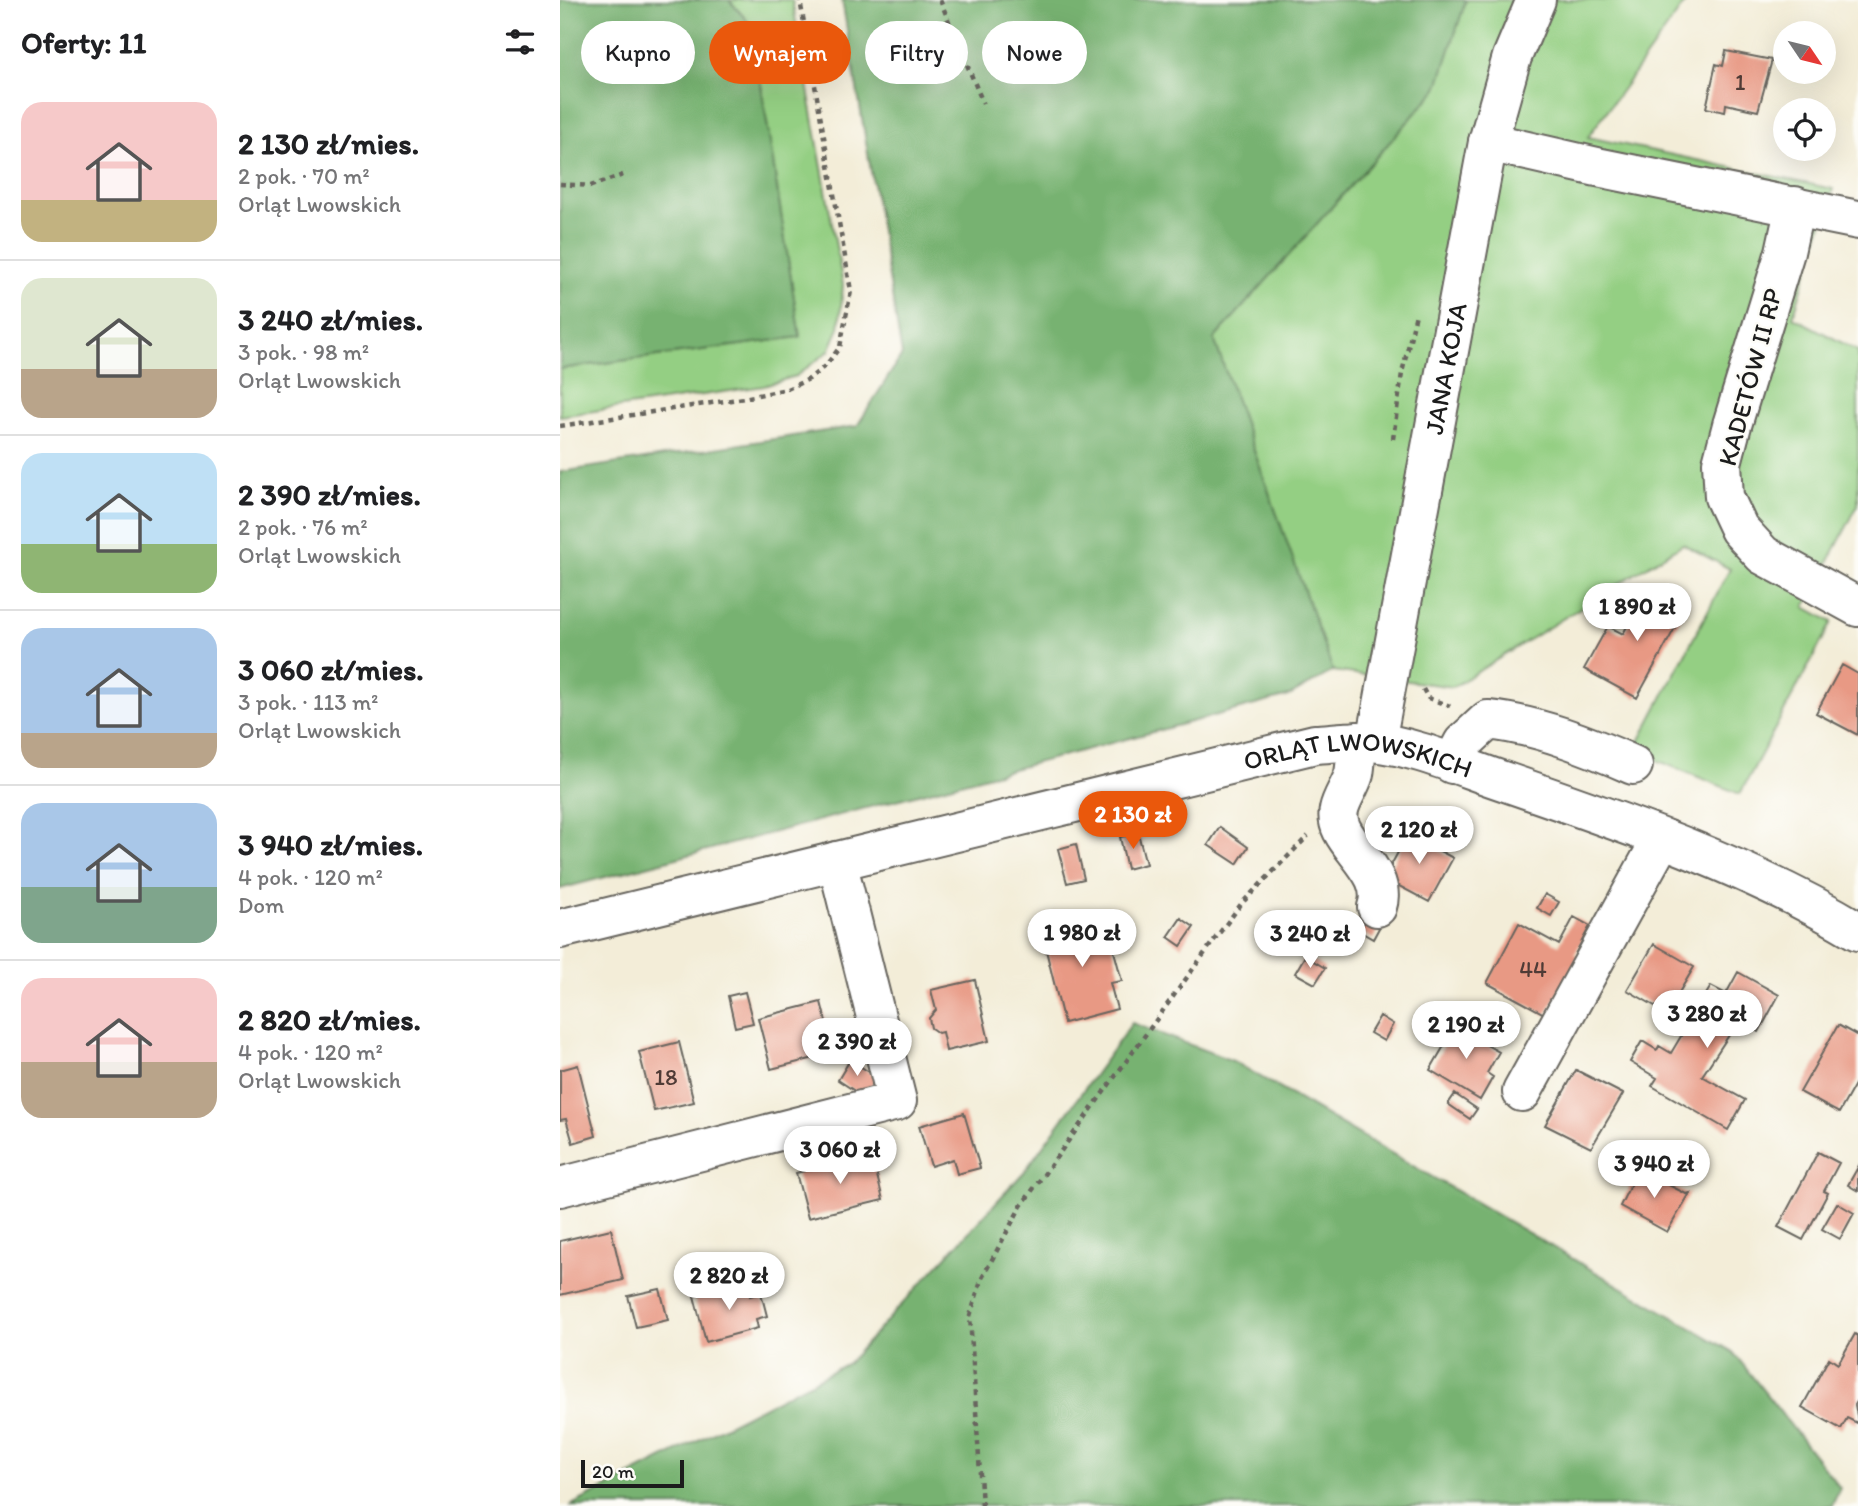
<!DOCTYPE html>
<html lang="pl">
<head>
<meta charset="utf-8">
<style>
  :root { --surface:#fff; --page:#f2f2f2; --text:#202124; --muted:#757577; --line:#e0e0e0; --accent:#ea580c }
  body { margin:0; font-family:Itim,sans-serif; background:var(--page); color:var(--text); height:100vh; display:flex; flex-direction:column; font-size:26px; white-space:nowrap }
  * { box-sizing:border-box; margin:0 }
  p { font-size:23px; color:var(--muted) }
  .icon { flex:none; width:38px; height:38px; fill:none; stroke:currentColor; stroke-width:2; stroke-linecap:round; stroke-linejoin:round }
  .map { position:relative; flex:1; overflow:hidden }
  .panel { display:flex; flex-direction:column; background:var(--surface); width:560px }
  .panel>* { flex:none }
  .guide { position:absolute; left:21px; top:21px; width:665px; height:63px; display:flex; gap:14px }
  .needle { width:46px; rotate:125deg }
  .fabs { position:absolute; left:1213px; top:21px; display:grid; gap:14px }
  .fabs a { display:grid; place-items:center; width:63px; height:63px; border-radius:50%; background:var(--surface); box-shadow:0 7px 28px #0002; font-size:35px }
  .scale { position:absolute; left:21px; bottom:18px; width:103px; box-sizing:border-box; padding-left:7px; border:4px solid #1c1c1c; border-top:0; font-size:19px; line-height:24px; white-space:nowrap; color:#1c1c1c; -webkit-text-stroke:5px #fdfcf7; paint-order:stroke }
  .price { position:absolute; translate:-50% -60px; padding:0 16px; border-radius:24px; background:#fff; color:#222; font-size:23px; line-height:46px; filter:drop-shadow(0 2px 4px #0008) }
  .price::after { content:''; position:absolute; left:50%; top:42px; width:21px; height:16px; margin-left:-10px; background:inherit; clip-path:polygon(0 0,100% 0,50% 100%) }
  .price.current { background:var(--accent); color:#fff }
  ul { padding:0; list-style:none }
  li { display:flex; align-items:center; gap:21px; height:175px; padding:0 21px }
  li+li { border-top:2px solid var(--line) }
  li span { display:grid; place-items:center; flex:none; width:196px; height:140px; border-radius:21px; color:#555 }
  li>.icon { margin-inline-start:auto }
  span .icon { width:84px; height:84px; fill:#fffc; stroke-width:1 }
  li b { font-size:30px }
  h2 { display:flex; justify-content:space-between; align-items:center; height:84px; padding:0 21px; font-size:30px }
  .tag { padding:0 24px; border-radius:32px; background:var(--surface); box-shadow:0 7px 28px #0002; font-size:24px; line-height:63px }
  .tag.current { background:var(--accent); color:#fff }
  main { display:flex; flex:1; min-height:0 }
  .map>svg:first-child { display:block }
  .green { fill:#94cf83; stroke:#587650; stroke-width:2 }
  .forest { fill:#77b271; stroke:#4a6746; stroke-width:2 }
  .building { fill:#e89984 }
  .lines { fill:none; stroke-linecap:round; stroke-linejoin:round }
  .minor-casing { stroke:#67655e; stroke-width:42 }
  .path { stroke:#67655e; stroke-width:4.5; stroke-dasharray:5 5; stroke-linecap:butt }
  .minor { stroke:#fff; stroke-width:38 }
  .labels { text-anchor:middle; stroke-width:5; stroke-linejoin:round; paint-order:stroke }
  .number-label { font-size:23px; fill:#4f3b36 }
  .street-label { font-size:26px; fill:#1c1c1c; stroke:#fdfcf7 }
</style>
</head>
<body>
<main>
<section class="panel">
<h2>Oferty: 11<svg class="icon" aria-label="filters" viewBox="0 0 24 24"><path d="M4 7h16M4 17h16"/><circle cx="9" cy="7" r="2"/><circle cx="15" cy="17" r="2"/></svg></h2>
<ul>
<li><span style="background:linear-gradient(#f6c9c9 70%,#c2b280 0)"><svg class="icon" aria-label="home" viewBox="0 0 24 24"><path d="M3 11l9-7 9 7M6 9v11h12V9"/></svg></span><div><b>2 130 zł/mies.</b><p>2 pok. · 70 m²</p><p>Orląt Lwowskich</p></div></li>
<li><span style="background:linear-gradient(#dfe7d0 65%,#b9a48a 0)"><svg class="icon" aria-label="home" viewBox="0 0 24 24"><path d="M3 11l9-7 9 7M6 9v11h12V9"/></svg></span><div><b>3 240 zł/mies.</b><p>3 pok. · 98 m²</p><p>Orląt Lwowskich</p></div></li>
<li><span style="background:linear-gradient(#bfe0f5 65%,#8fb573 0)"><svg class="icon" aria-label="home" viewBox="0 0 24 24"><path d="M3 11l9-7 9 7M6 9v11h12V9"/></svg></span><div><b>2 390 zł/mies.</b><p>2 pok. · 76 m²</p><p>Orląt Lwowskich</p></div></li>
<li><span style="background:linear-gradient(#a9c7e8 75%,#b9a48a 0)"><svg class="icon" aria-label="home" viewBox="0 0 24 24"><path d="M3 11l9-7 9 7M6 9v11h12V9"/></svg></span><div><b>3 060 zł/mies.</b><p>3 pok. · 113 m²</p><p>Orląt Lwowskich</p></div></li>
<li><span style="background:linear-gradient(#a9c7e8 60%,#7fa58c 0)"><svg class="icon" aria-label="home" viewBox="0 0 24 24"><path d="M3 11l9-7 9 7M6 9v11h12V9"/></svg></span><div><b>3 940 zł/mies.</b><p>4 pok. · 120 m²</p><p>Dom</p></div></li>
<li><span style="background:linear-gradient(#f6c9c9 60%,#b9a48a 0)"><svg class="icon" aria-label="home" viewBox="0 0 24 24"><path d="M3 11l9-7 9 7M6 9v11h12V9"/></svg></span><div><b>2 820 zł/mies.</b><p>4 pok. · 120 m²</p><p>Orląt Lwowskich</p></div></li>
</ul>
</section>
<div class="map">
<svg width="1298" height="1506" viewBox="0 0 1298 1506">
  <rect width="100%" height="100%" fill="#fdfcf7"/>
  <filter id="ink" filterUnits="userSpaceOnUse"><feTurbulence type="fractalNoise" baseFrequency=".0143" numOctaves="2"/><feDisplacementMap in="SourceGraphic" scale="14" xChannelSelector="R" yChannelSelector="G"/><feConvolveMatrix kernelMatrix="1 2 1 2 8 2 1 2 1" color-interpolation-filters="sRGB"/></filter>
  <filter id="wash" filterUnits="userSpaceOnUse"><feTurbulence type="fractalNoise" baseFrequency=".00686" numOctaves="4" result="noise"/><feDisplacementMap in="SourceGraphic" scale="28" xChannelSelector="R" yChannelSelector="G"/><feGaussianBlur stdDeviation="1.57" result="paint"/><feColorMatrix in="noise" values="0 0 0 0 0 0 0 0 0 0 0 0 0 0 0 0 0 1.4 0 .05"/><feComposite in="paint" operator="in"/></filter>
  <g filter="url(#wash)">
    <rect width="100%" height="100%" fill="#f3edd8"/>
    <!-- green -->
    <path class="green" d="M 169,0 L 232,0 L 283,285 L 279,328 L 269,351 L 236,376 L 204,386 L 0,416 L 0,369 L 240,337 L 192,26 Z
      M 906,0 L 1127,0 L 1028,137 L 1273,189 L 1233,317 L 1298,351 L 1298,505 L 1245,607 L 1272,622 L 1180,794 L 1074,751 L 1170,569 L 1123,544 L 893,687 L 773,671 L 654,339 L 877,89 Z"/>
    <!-- forest -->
    <path class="forest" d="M 0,0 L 169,0 L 192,26 L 240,337 L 0,369 Z
      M 282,0 L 906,0 L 877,89 L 654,339 L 773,671 L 729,696 L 0,889 L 0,472 L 297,426 L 342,355 Z
      M 572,1023 L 673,1061 L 1173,1352 L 1280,1488 L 1272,1506 L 10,1506 L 288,1363 L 464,1172 Z"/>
    <g id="blocks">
      <!-- building -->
      <path class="building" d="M 1166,51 L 1212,60 L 1198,111 L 1166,104 L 1165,112 L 1146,108 L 1156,64 L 1163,66 Z
        M 1090,584 L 1128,604 L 1077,698 L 1024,669 L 1048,626 L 1063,634 Z
        M 1282,665 L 1298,674 L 1298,735 L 1256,713 Z
        M 660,827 L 688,847 L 677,864 L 648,845 Z
        M 861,830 L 872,835 L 872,847 L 893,858 L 869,902 L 824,878 L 848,834 L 851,836 Z
        M 578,833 L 586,864 L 567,869 L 560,837 Z
        M 516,844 L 524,879 L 507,883 L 498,849 Z
        M 985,894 L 999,902 L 991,916 L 977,908 Z
        M 812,908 L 826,915 L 813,939 L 799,931 Z
        M 533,916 L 540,942 L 551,940 L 562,981 L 550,983 L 557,1009 L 504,1023 L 481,930 Z
        M 1014,917 L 1030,926 L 1015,954 L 1019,956 L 986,1015 L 927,983 L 959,923 L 999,945 Z
        M 621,918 L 634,927 L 621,946 L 608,937 Z
        M 1094,944 L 1134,967 L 1107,1013 L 1067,990 Z
        M 745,956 L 765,968 L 755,984 L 735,973 Z
        M 1178,972 L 1219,995 L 1199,1032 L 1160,1011 L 1156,1020 L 1173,1029 L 1142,1076 L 1185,1100 L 1168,1130 L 1092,1086 L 1097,1078 L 1070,1062 L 1082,1041 L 1097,1050 L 1099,1046 L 1111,1053 L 1151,986 L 1166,994 Z
        M 415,980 L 429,1041 L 386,1051 L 382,1032 L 378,1033 L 371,1028 L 369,1018 L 376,1010 L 371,990 Z
        M 185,992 L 193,1023 L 175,1027 L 168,996 Z
        M 261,1002 L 274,1053 L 211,1069 L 198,1018 Z
        M 820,1016 L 833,1024 L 824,1041 L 810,1033 Z
        M 898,1022 L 924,1037 L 921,1042 L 939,1052 L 927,1073 L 933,1077 L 920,1100 L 870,1070 Z
        M 1278,1025 L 1298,1036 L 1298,1079 L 1279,1113 L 1240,1092 Z
        M 119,1042 L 134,1102 L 94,1111 L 79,1052 Z
        M 290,1060 L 317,1077 L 304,1097 L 278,1080 Z
        M 18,1065 L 36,1136 L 13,1143 L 6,1119 L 0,1120 L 0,1070 Z
        M 1016,1070 L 1063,1094 L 1031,1148 L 985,1125 Z
        M 895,1094 L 917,1109 L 910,1119 L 888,1104 Z
        M 404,1113 L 420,1168 L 397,1174 L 393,1159 L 371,1166 L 359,1126 Z
        M 1258,1152 L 1279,1163 L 1264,1191 L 1268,1193 L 1243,1240 L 1218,1227 Z
        M 312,1155 L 323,1200 L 248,1218 L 236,1173 Z
        M 1298,1167 L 1298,1191 L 1288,1185 Z
        M 1078,1169 L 1126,1194 L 1130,1193 L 1107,1232 L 1060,1206 Z
        M 1277,1203 L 1294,1213 L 1280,1239 L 1262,1229 Z
        M 51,1229 L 63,1280 L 0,1295 L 0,1241 Z
        M 187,1283 L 190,1296 L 201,1293 L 207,1316 L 196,1319 L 198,1328 L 146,1342 L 134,1296 Z
        M 100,1289 L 108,1320 L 76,1327 L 68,1296 Z
        M 1295,1334 L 1298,1336 L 1298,1400 L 1295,1405 L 1298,1421 L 1297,1423 L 1287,1418 L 1281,1429 L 1242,1407 L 1269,1358 L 1278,1364 Z"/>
    </g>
  </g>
  <g filter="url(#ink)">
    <use href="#blocks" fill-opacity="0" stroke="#67655e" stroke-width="2"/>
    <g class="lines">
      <defs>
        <g id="minor">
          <path d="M 928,142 L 1037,167 L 1298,220"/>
          <path d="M 1235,206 L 1225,252 L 1172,425 L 1162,463 L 1164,497 L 1179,529 L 1203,555 L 1298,607"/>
          <path d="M 797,741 C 796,751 796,763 794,774 C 788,794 771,808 782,830 C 794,854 827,877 817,907"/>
          <path id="s1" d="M 816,742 L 928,142 L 952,57 L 976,0"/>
          <path d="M 892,764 L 903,743 L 928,720 C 977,725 1028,745 1073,765"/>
          <path id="s2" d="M 0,929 L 755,744 C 774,743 794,740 813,742 C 858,747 903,768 946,782 C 1065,823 1190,866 1298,931"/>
          <path d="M 962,1092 L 1101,840"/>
          <path d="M 0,1187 L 337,1101 L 277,861"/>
        </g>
      </defs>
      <!-- minor casing -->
      <use href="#minor" class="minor-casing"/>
      <!-- path -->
      <path class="path" d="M 380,0 L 423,103
        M 0,184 L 31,186 L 66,174
        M 0,426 L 184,398 L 227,389 L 249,379 L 266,365 L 280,347 L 291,291 L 240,0
        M 833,439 L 842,373 L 856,314
        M 863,689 L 868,698 L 890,706
        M 422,1506 L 410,1316 L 422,1278 L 461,1206 L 652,943 L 682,903 L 748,836"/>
      <!-- minor -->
      <use href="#minor" class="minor"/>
    </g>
  </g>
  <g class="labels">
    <!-- number labels -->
    <g class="number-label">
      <text x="1180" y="90">1</text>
      <text x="973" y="977">44</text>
      <text x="106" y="1085">18</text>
    </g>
    <!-- street labels -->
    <g class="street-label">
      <text dy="9" stroke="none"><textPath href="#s1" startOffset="380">JANA KOJA</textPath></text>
      <text transform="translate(1190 377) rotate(-75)" y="9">KADETÓW II RP</text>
      <text dy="9" stroke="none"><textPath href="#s2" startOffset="821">ORLĄT LWOWSKICH</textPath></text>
    </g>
  </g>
</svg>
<div class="fabs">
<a><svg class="needle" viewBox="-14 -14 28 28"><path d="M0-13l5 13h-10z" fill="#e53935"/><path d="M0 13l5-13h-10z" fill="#757577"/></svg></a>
<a><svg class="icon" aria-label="locate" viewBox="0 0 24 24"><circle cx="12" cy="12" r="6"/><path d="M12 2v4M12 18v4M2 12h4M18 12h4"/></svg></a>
</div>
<div class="scale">20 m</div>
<b class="price" style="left:1077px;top:643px">1 890 zł</b>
<b class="price current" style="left:573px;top:851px">2 130 zł</b>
<b class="price" style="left:859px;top:866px">2 120 zł</b>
<b class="price" style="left:522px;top:969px">1 980 zł</b>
<b class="price" style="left:750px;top:970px">3 240 zł</b>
<b class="price" style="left:1147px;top:1050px">3 280 zł</b>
<b class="price" style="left:906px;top:1061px">2 190 zł</b>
<b class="price" style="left:297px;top:1078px">2 390 zł</b>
<b class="price" style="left:280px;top:1186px">3 060 zł</b>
<b class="price" style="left:1094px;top:1200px">3 940 zł</b>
<b class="price" style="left:169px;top:1312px">2 820 zł</b>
<div class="guide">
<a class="tag">Kupno</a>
<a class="tag current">Wynajem</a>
<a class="tag">Filtry</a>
<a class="tag">Nowe</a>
</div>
</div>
</main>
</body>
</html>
